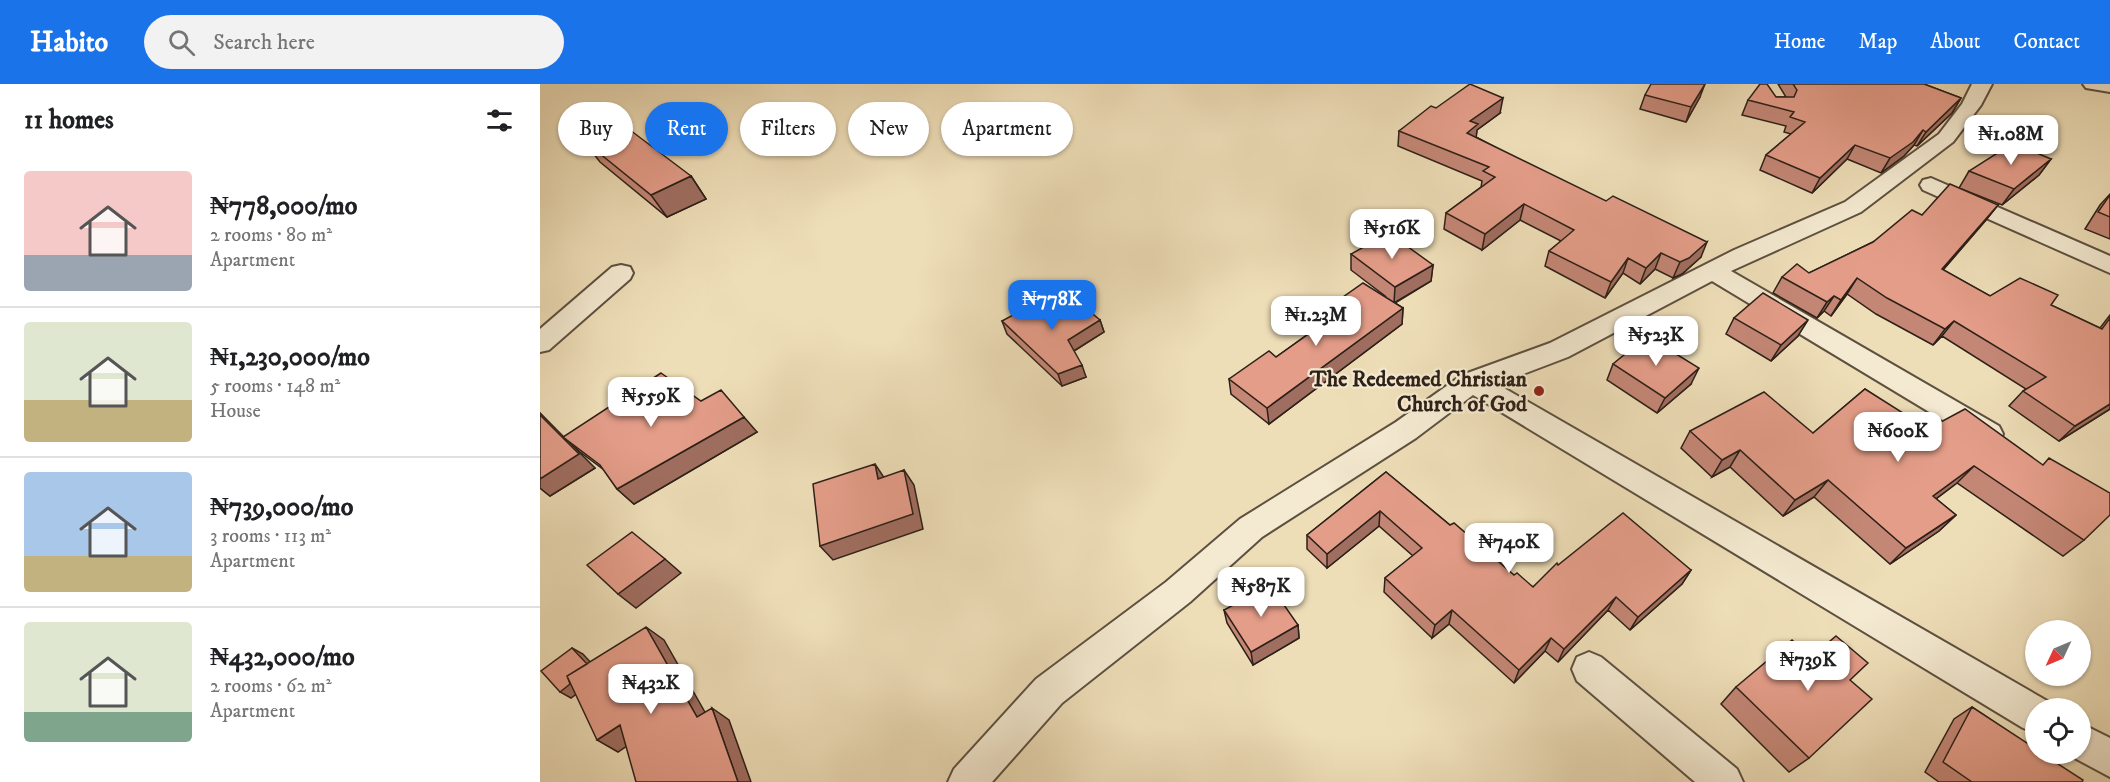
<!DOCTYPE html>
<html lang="en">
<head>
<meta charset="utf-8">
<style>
  :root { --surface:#fff; --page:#f2f2f2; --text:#202124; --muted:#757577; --line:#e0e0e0; --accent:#1a73e8 }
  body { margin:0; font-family:"IM FELL DW Pica",serif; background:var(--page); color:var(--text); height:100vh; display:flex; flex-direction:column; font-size:22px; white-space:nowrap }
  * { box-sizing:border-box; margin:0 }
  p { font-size:20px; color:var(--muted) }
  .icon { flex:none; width:33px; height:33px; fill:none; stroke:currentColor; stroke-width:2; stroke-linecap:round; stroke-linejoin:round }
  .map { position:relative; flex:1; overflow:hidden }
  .drawer { display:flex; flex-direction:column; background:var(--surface); width:540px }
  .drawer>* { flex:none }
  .hud { position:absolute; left:18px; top:18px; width:570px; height:54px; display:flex; gap:12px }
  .needle { width:39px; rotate:226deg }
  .buttons { position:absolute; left:1485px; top:536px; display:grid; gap:12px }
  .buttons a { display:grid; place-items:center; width:66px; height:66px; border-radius:50%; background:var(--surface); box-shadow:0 2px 4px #0004; font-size:30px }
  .price { position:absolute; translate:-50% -51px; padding:0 14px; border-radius:12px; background:#fff; color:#222; font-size:20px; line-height:39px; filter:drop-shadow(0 2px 3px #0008) }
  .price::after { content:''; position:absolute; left:50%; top:36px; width:18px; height:14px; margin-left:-9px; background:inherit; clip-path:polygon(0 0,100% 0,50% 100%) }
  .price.selected { background:var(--accent); color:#fff }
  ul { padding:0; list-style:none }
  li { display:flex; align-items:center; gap:18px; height:150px; padding:0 24px }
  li+li { border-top:2px solid var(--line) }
  li span { display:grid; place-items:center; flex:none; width:168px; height:120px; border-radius:6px; color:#555 }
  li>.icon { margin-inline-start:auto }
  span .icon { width:72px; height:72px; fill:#fffc; stroke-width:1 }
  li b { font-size:26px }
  h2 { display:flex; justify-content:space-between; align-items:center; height:72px; padding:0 24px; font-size:26px }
  .tag { padding:0 21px; border-radius:27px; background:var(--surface); box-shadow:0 2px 4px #0004; font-size:21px; line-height:54px }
  .tag.selected { background:var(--accent); color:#fff }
  header { display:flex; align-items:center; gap:36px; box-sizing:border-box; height:84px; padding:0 30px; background:var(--accent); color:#fff }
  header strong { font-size:28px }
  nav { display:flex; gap:33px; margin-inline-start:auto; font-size:21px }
  .search { width:420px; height:54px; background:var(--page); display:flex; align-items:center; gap:15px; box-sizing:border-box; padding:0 21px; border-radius:33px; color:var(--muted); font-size:22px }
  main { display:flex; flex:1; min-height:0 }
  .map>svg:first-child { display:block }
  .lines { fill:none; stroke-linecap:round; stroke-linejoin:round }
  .minor-casing { stroke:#5d5040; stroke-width:4 }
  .minor { fill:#f4ead1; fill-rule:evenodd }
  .wall { fill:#c48776; stroke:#2d2018; stroke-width:1.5 }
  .shaded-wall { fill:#a06e60; stroke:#2d2018; stroke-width:1.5 }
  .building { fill:#e49d89; stroke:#2d2018; stroke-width:1.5 }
  .poi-dot { fill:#8f2418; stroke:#f4ead1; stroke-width:2 }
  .labels { text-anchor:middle; stroke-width:4.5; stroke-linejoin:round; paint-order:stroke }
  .poi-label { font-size:22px; font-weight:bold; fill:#2d2018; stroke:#f4ead1; text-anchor:end }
</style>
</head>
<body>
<header>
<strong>Habito</strong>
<div class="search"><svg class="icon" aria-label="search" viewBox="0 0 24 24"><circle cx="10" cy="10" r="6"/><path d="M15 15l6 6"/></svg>Search here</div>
<nav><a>Home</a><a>Map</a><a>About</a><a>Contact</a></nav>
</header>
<main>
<section class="drawer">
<h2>11 homes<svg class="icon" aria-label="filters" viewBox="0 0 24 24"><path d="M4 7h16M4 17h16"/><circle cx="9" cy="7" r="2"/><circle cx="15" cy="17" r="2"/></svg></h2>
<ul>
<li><span style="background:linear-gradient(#f6c9c9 70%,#9aa5b1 0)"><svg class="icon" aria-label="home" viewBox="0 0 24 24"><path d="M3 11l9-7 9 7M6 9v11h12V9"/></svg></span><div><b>₦778,000/mo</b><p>2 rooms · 80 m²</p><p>Apartment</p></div></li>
<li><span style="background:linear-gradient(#dfe7d0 65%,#c2b280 0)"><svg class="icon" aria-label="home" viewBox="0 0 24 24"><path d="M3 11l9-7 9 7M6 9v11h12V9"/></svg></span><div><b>₦1,230,000/mo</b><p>5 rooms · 148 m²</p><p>House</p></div></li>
<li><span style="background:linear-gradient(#a9c7e8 70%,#c2b280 0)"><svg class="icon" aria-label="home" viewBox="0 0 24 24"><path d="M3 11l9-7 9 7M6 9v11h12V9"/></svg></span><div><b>₦739,000/mo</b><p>3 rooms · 113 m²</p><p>Apartment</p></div></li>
<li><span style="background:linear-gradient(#dfe7d0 75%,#7fa58c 0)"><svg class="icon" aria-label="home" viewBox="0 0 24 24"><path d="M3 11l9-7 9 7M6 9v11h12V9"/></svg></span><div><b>₦432,000/mo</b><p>2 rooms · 62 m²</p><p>Apartment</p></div></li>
</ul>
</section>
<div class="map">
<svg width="1570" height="698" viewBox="0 0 1570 698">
  <rect width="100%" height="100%" fill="#eedeb8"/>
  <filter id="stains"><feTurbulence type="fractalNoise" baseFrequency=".00333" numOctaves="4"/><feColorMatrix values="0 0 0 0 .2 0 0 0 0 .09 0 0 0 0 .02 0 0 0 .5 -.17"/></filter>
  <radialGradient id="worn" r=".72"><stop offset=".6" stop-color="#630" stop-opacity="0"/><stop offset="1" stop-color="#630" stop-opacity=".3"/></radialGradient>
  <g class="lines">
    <defs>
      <path id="minor" d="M 1432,0 L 1452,0 L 1441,21 L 1413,58 L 1321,128 L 1191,187 L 1459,342 L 1463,350 L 1459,358 L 1449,361 L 1439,358 L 1172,197 L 1028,273 L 957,300 L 1509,618 L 1511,624 L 1496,624 L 1496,649 L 1483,644 L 933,311 L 876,354 L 722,453 L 650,518 L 522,619 L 452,698 L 408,698 L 414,685 L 496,595 L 626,498 L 700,435 L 856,338 L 922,291 L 1010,259 L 1194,166 L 1305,118 L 1399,50 L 1422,20 Z
        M 1543,0 L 1570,0 L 1570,8 L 1546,4 Z
        M 1391,94 L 1570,172 L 1570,189 L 1383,106 L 1380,101 L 1383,96 Z
        M 81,181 L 90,183 L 93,189 L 90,195 L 9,266 L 0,268 L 0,245 L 72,183 Z
        M 1049,568 L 1061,573 L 1197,685 L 1203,698 L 1155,698 L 1037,597 L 1032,585 L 1037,573 Z
        M 1540,639 L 1570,654 L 1570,693 L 1527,670 L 1540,669 Z"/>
    </defs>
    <!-- minor casing -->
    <use href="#minor" class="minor-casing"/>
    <!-- minor -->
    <use href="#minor" class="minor"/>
  </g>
  <!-- wall -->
  <path class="wall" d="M 1238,0 L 1384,0 L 1421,14 L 1412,29 L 1377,62 L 1374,61 L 1364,72 L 1341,89 L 1307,75 L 1272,109 L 1220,86 L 1226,71 L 1251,50 L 1244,48 L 1246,42 L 1202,31 L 1208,16 L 1236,13 L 1246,13 Z
    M 1105,11 L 1160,13 L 1146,38 L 1100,25 Z
    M 896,24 L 960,29 L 937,46 L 936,53 L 1161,173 L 1142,190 L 1133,194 L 1115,185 L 1100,200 L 1083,189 L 1065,214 L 1005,182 L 1009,167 L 1021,157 L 980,136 L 942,166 L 904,145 L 906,129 L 941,103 L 942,97 L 858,62 L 859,47 Z
    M 43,56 L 151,92 L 166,115 L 127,133 L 60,78 Z
    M 1511,75 L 1499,91 L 1462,121 L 1419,104 L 1429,87 Z
    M 1570,110 L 1570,155 L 1545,145 L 1560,121 Z
    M 1458,121 L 1446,136 L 1403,186 L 1450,212 L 1511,221 L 1560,244 L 1570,231 L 1570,325 L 1519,357 L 1469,322 L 1483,307 L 1486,305 L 1402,252 L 1393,261 L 1336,230 L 1307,210 L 1291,232 L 1284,227 L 1277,234 L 1233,209 L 1242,193 L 1269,189 L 1333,158 L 1382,131 Z
    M 811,170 L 893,181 L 891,197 L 855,219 L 863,224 L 862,240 L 729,340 L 691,310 L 689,295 L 736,273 L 796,230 L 796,218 L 845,212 L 811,186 Z
    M 527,225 L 560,236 L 564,248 L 534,267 L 546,293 L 522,302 L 467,250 L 462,237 Z
    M 1194,234 L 1258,252 L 1231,277 L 1186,250 Z
    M 1073,280 L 1151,300 L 1117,329 L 1067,296 Z
    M 1325,305 L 1544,456 L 1523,472 L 1417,399 L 1396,415 L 1416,431 L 1399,447 L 1350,480 L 1274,413 L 1243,432 L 1190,383 L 1172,393 L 1141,364 L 1150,347 L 1273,349 Z
    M 161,317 L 217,348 L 94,420 L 77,405 L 64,386 L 40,368 L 25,355 L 55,384 L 10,412 L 0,404 L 0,329 L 23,353 Z
    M 846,388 L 910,441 L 974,491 L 993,503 L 1018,481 L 1151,486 L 1142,500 L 1090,546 L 1068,526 L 1018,578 L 1005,567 L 974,599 L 909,540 L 892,554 L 844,508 L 845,494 L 873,472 L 839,442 L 787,484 L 767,465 L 767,451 Z
    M 684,526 L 758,541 L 759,554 L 713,581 L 687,539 Z
    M 1271,573 L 1269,674 L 1249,688 L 1181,620 L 1196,603 Z
    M 1432,623 L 1542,698 L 1399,698 L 1385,688 L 1414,635 Z"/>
  <!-- shaded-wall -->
  <path class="shaded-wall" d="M 1165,0 L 1160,13 L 1146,38 L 1151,23 Z
    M 963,14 L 960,29 L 937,46 L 936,55 L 925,64 L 930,37 Z
    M 1421,14 L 1412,29 L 1377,62 L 1386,48 Z
    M 1383,46 L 1374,61 L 1364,72 L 1341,89 L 1350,74 Z
    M 1315,61 L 1307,75 L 1272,109 L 1280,94 Z
    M 1511,75 L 1499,91 L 1462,121 L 1474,105 Z
    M 151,92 L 166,115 L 127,133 L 111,111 Z
    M 984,120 L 980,136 L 942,166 L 945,150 Z
    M 1458,121 L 1446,136 L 1390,201 L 1402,185 Z
    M 1167,158 L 1161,173 L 1142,190 L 1133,194 L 1140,178 Z
    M 1121,169 L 1115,185 L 1100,200 L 1106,184 Z
    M 1088,174 L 1083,189 L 1065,214 L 1071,198 Z
    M 893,181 L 891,197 L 854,219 L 855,203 Z
    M 1317,194 L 1307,210 L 1291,232 L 1301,216 Z
    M 1294,212 L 1284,227 L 1277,234 L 1287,218 Z
    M 863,224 L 862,240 L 729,340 L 727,324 Z
    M 560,236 L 564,248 L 532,268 L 528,256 Z
    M 1268,236 L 1258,252 L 1231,277 L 1241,261 Z
    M 1414,237 L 1402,252 L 1393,261 L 1405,245 Z
    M 542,281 L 546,293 L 522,302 L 518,290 Z
    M 1159,284 L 1151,300 L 1117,329 L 1125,314 Z
    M 1570,320 L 1570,325 L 1519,357 L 1535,342 Z
    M 0,329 L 55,384 L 10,412 L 0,404 Z
    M 204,333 L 217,348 L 94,420 L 77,405 Z
    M 1200,366 L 1190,383 L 1172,393 L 1182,376 Z
    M 335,380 L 345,395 L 338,395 Z
    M 1434,382 L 1417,399 L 1377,429 L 1393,412 Z
    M 364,386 L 374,401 L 383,445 L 293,476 L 280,462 Z
    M 1288,396 L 1274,413 L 1243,432 L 1255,416 Z
    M 840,427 L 839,442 L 787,484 L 787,470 Z
    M 1416,431 L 1399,447 L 1350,480 L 1366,464 Z
    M 125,475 L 141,489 L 96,524 L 78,510 Z
    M 1151,486 L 1142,500 L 1090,546 L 1098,533 Z
    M 1076,513 L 1068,526 L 1018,578 L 1024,565 Z
    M 912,526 L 909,540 L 892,554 L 895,541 Z
    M 758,541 L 759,554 L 713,581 L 711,568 Z
    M 106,543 L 124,556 L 174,644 L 157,633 Z
    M 1011,554 L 1005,567 L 974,599 L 979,586 Z
    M 32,564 L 43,570 L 62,591 L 31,614 L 20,608 Z
    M 172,624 L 189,636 L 211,698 L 198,698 Z
    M 80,641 L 100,653 L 78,668 L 57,656 Z"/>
  <!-- building -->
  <path class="building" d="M 930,0 L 963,14 L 930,37 L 938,40 L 927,49 L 1066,117 L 1073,112 L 1167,158 L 1149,174 L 1140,178 L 1121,169 L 1106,184 L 1088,174 L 1071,198 L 1009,167 L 1034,146 L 984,120 L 945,150 L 906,129 L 955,93 L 943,87 L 949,83 L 859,47 L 891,22 L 896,24 Z
    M 1111,0 L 1165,0 L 1151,23 L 1105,11 Z
    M 1220,0 L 1227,0 L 1236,13 L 1254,13 L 1257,6 L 1253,0 L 1384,0 L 1421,14 L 1386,48 L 1383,46 L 1373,58 L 1350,74 L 1315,61 L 1280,94 L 1226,71 L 1265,38 L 1250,33 L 1254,28 L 1208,16 Z
    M 82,40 L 151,92 L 111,111 L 43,56 Z
    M 1473,59 L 1511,75 L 1474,105 L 1429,87 Z
    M 1410,100 L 1458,121 L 1402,185 L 1450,212 L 1480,194 L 1518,211 L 1511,221 L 1562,245 L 1570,234 L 1570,320 L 1535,342 L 1483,307 L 1506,293 L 1414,237 L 1405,245 L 1347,214 L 1317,194 L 1301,216 L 1294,212 L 1287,218 L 1242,193 L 1257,180 L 1269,189 L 1333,158 L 1372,126 L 1382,131 Z
    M 1570,111 L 1570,133 L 1558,128 Z
    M 849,149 L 893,181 L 855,203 L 811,170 Z
    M 823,199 L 863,224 L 727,324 L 689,295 L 729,267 L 736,273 L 805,224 L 796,218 Z
    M 1223,209 L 1268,236 L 1241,261 L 1194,234 Z
    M 512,210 L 527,225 L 538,218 L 560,236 L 528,256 L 542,281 L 518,290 L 462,237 Z
    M 1107,252 L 1159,284 L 1125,314 L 1073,280 Z
    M 121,289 L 161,317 L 181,306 L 204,333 L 77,405 L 60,381 L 23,353 Z
    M 1325,305 L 1388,345 L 1425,325 L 1503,381 L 1509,374 L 1570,409 L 1570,431 L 1544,456 L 1434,382 L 1393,412 L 1416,431 L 1366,464 L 1288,396 L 1255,416 L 1200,366 L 1182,376 L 1150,347 L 1224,308 L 1273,349 Z
    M 0,331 L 39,370 L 0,395 Z
    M 335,380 L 338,395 L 364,386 L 373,430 L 280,462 L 273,400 Z
    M 846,388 L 910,441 L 914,439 L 974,491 L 977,489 L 993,503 L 1017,479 L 1018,481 L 1083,429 L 1151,486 L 1098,533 L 1076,513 L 1024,565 L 1011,554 L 979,586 L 912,526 L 895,541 L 845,494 L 882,464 L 840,427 L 787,470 L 767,451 Z
    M 92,448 L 125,475 L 78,510 L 47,481 Z
    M 730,501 L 758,541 L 711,568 L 684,526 Z
    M 106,543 L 157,633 L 172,624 L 198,698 L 96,698 L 80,641 L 57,656 L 27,592 Z
    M 1296,552 L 1328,579 L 1310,596 L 1332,615 L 1269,674 L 1196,603 L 1252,556 L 1271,573 Z
    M 32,564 L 47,580 L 27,592 L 30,600 L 20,608 L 1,587 Z
    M 1432,623 L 1496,665 L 1496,669 L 1501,669 L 1543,696 L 1542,698 L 1432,698 L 1403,678 Z"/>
  <!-- markers -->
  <circle class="poi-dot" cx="999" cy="307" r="6"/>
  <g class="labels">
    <!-- poi labels -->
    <g class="poi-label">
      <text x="987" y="302">The Redeemed Christian<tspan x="987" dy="25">Church of God</tspan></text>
    </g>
  </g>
  <rect width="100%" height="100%" filter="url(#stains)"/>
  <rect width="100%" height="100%" fill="url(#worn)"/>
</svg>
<div class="buttons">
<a><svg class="needle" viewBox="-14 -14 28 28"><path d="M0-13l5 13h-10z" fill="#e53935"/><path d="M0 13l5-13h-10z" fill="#757577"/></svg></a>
<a><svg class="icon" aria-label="locate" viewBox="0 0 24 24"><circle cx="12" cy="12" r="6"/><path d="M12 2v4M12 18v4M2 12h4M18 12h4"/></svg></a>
</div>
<b class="price" style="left:1471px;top:82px">₦1.08M</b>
<b class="price" style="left:852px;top:176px">₦516K</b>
<b class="price selected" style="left:512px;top:247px">₦778K</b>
<b class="price" style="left:776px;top:263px">₦1.23M</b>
<b class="price" style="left:1116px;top:283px">₦523K</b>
<b class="price" style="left:111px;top:344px">₦559K</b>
<b class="price" style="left:1358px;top:379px">₦600K</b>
<b class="price" style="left:969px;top:490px">₦740K</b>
<b class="price" style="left:721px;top:534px">₦587K</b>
<b class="price" style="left:1268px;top:608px">₦739K</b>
<b class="price" style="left:111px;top:631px">₦432K</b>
<div class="hud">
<a class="tag">Buy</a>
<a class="tag selected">Rent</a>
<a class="tag">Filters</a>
<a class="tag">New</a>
<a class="tag">Apartment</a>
</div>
</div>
</main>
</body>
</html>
